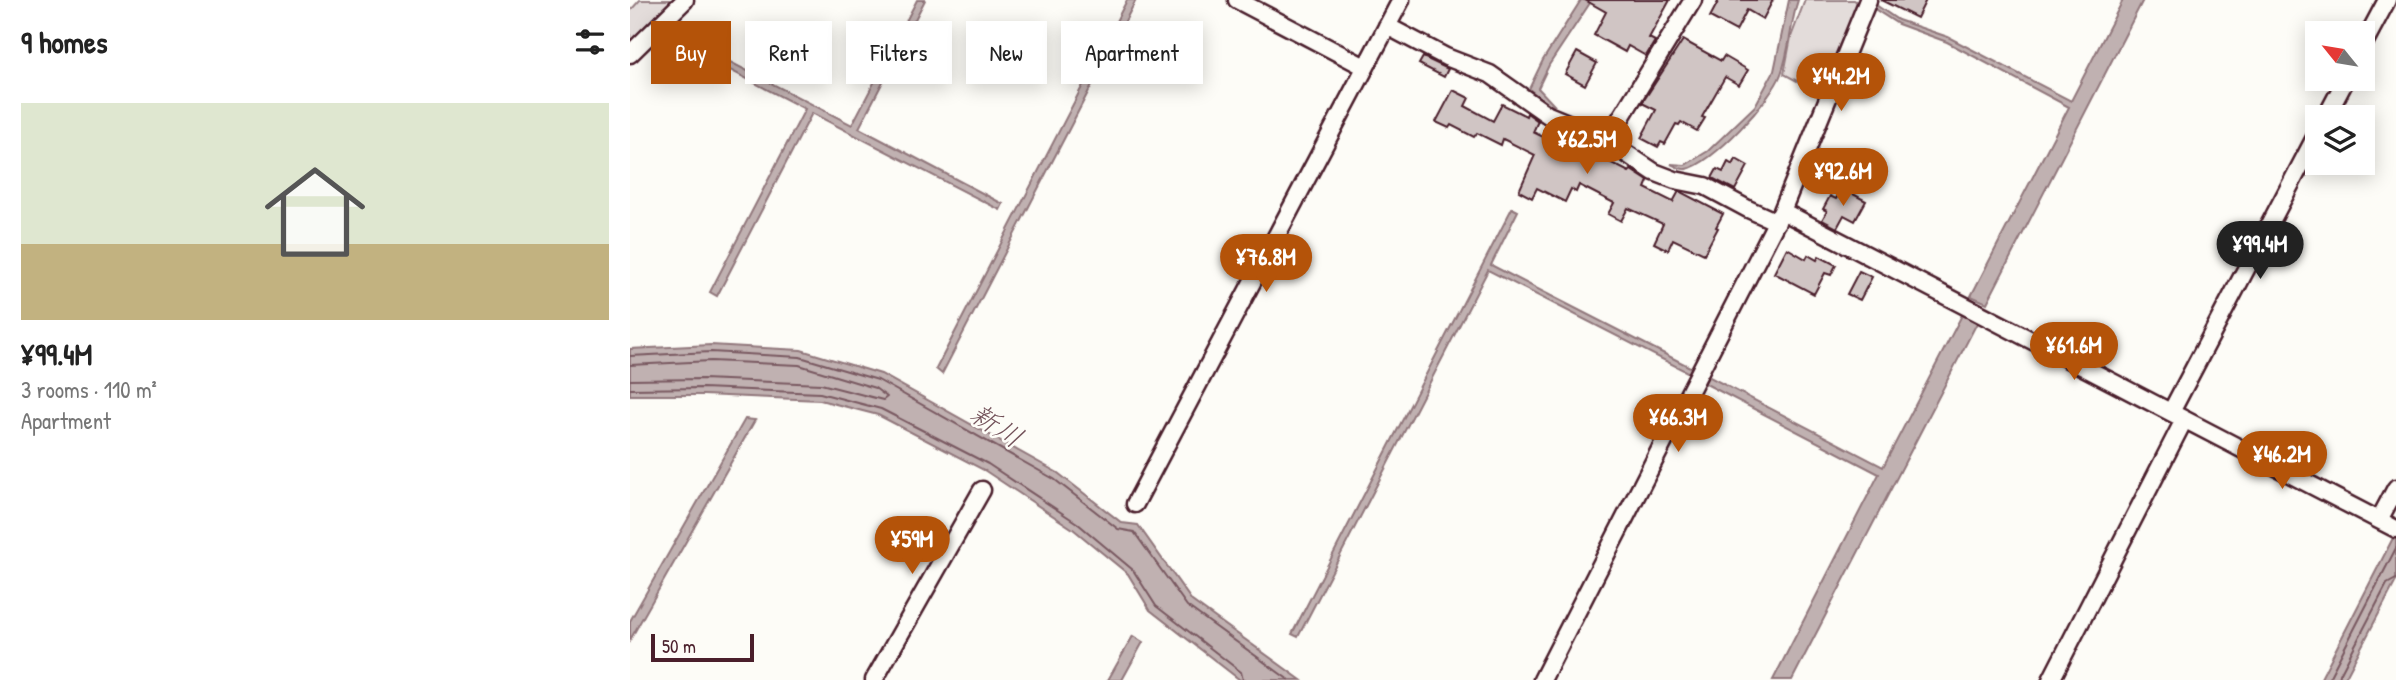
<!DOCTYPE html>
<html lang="en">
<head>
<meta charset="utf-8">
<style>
  :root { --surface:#fff; --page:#f2f2f2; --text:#222; --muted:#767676; --accent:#b45309 }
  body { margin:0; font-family:"Patrick Hand","Klee One",sans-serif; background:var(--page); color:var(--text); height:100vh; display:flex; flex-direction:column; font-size:26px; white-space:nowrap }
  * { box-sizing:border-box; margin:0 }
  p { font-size:23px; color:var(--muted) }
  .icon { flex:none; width:38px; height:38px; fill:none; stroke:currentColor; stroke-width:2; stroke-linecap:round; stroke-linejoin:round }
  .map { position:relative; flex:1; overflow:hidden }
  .side { display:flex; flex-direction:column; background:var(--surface); width:630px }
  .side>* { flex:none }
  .top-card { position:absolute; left:21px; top:21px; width:665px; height:63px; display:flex; gap:14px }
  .needle { width:46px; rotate:300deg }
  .fabs { position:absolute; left:1675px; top:21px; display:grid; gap:14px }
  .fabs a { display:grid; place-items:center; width:70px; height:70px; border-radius:0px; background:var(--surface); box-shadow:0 4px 18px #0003; font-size:35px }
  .scale { position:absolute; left:21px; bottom:18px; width:103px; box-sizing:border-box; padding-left:7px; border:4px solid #4a1f2b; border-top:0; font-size:19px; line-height:24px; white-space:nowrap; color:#4a1f2b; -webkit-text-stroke:5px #fdfcf7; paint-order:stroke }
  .price { position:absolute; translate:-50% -60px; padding:0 16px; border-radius:24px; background:var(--accent); color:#fff; font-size:23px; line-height:46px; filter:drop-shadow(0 2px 4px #0008) }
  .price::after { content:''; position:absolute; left:50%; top:42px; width:21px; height:16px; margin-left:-10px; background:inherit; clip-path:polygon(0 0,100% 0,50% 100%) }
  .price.on { background:#222; color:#fff }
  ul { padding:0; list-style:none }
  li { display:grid; align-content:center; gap:14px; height:371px; padding:0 21px }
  li span { display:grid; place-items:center; height:217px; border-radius:0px; color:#555 }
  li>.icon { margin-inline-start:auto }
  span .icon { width:126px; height:126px; fill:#fffc; stroke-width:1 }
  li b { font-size:30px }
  h2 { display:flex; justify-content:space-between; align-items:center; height:84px; padding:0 21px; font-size:30px }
  .pill { padding:0 24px; border-radius:0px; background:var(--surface); box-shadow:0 4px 18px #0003; font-size:24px; line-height:63px }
  .pill.on { background:var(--accent); color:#fff }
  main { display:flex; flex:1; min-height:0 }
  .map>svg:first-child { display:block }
  .green { fill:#e3dcda; stroke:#967e82; stroke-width:2 }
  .water { fill:#c0b1b1; stroke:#91777b; stroke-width:2 }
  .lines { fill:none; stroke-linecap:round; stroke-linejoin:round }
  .shore { stroke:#795961; stroke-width:2 }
  .building { fill:#d0c5c4; stroke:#4a1f2b; stroke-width:2 }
  .minor-casing { stroke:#4a1f2b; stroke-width:21 }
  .minor { stroke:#fdfcf7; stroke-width:16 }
  .labels { text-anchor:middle; stroke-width:5; stroke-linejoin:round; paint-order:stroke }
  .water-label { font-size:28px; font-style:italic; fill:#73525a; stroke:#fdfcf7 }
</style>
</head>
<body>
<main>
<section class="side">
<h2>9 homes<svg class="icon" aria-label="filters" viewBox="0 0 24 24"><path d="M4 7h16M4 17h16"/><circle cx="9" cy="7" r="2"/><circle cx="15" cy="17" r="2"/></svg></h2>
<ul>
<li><span style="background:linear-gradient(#dfe7d0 65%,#c2b280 0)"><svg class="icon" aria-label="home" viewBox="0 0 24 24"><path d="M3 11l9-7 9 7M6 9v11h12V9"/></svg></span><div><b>¥99.4M</b><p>3 rooms · 110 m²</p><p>Apartment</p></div></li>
</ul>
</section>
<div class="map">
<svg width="1766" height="680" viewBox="0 0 1766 680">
  <rect width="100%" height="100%" fill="#fdfcf7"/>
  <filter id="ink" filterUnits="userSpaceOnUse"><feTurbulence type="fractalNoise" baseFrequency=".0143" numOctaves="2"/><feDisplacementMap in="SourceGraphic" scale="14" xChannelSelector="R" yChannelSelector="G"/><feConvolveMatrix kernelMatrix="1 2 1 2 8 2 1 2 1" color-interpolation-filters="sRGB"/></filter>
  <g filter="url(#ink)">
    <!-- green -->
    <path class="green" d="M 10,0 L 48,0 L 0,43 L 0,11 Z
      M 1175,0 L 1224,0 L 1230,4 L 1193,95 L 1154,74 L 1161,37 Z"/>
    <!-- water -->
    <path class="water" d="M 287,0 L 295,0 L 229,128 L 373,204 L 370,210 L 182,113 L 87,296 L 80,292 L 175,109 L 44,41 L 48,35 L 222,125 Z
      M 497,0 L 506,0 L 312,374 L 306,369 Z
      M 951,0 L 962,0 L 919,65 L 908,88 L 924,105 L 919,106 L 899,89 L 913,60 Z
      M 1159,0 L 1168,0 C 1160,24 1160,51 1151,74 C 1142,99 1082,165 1056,169 C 1051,170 1045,166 1041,164 L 1055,165 L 1078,151 L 1125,106 L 1144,71 Z
      M 1493,0 L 1513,0 L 1357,303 L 1341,296 L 1439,107 L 1317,42 L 1268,24 L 1243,8 L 1246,5 L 1268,20 L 1318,37 L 1441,101 Z
      M 882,208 L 888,211 L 861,265 L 1062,368 L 1059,373 L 858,270 L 668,637 L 662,634 Z
      M 1333,313 L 1348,321 L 1162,680 L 1143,680 L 1249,474 L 1074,383 L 1078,376 L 1253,467 Z
      M 81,345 L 171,350 L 251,374 L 428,473 L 492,523 L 508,525 L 562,601 L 671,680 L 610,680 L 520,610 L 498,574 L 443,529 L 354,470 L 248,415 L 190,400 L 73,395 L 0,395 L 0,349 Z
      M 115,419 L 125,420 L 0,640 L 0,621 Z
      M 1763,538 L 1766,539 L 1766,581 L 1714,680 L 1690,680 Z
      M 503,636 L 513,642 L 492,680 L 478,680 Z"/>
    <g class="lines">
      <!-- shore -->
      <path class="shore" d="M 0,356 L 81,352 L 170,357 L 248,380 L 424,479 L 488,529 L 504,532 L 557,606 L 659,680
        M 0,365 L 81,361 L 169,365 L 245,388 L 257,397 L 253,400 L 191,384 L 73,379 L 0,380
        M 0,389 L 73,388 L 190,393 L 251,409 L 358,464 L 447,523 L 503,570 L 526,606 L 611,672 L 613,680
        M 1698,680 L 1766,548
        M 1709,680 L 1710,674 L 1757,584 L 1766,579"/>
    </g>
    <!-- building -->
    <path class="building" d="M 955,0 L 1040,0 L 1019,38 L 1025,41 L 1016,56 L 998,46 L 995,52 L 964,35 L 976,12 Z
      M 1089,0 L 1143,0 L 1133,19 L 1117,10 L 1106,31 L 1080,17 Z
      M 1251,0 L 1296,0 L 1287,18 Z
      M 1053,40 L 1091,61 L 1094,56 L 1118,70 L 1109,85 L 1095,77 L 1072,117 L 1075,118 L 1067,131 L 1051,122 L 1049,125 L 1046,124 L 1035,144 L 1031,142 L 1028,147 L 1011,138 L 1026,110 L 1012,103 Z
      M 947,52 L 967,63 L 955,85 L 935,74 Z
      M 793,57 L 818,69 L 814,77 L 789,64 Z
      M 823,90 L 839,98 L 835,106 L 863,121 L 872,104 L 896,116 L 897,113 L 908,121 L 903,132 L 963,161 L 966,155 L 999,172 L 1001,170 L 1018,181 L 1015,188 L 1043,202 L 1049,191 L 1093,214 L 1086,227 L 1088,228 L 1074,254 L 1043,239 L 1038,250 L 1024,243 L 1033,224 L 998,208 L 991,221 L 978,214 L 984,203 L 949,185 L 946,192 L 941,189 L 935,202 L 907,188 L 902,198 L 889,191 L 905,155 L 873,139 L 871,145 L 847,133 L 844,137 L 821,125 L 819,128 L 806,122 Z
      M 1106,159 L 1118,166 L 1105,190 L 1082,178 L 1087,169 L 1093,172 L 1098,162 L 1103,165 Z
      M 1212,188 L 1236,201 L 1225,221 L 1214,215 L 1207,228 L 1192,220 L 1197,211 L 1193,209 L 1200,196 L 1206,199 Z
      M 1157,248 L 1176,259 L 1178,255 L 1187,260 L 1189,256 L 1206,265 L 1201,275 L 1195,273 L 1184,294 L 1144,273 Z
      M 1229,271 L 1242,277 L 1230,300 L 1217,294 Z"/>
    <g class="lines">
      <defs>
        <path id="minor" d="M 607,0 L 735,67
          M 757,26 L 816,57 L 860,74 L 918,115 L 952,129 L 976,135 L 984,129 L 1063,0
          M 1732,47 L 1757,0
          M 0,54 L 55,0
          M 1696,117 L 1716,79
          M 976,135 L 982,144 L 1024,172 L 1045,180 L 1075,186 L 1118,209 L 1147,222
          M 1152,211 L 1766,529
          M 1541,412 L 1687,134
          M 505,504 L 771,0
          M 1749,520 L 1766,488
          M 244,680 L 352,490
          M 912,680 L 1152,211 L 1238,0
          M 1421,680 L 1554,420"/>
      </defs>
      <!-- minor casing -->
      <use href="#minor" class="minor-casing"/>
      <!-- minor -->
      <use href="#minor" class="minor"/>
    </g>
  </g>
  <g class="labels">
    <!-- water labels -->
    <g class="water-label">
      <text transform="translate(367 425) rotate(33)" y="10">新川</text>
    </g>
  </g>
</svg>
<div class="fabs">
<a><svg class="needle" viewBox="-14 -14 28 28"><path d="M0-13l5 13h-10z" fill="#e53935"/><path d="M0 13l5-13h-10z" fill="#767676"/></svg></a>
<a><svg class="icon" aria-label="layers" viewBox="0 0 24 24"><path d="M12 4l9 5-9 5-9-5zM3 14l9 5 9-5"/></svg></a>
</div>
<div class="scale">50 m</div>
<b class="price" style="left:1211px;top:113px">¥44.2M</b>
<b class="price" style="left:957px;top:176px">¥62.5M</b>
<b class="price" style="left:1213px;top:208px">¥92.6M</b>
<b class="price on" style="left:1630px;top:281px">¥99.4M</b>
<b class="price" style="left:636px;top:294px">¥76.8M</b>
<b class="price" style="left:1444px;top:382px">¥61.6M</b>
<b class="price" style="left:1048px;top:454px">¥66.3M</b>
<b class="price" style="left:1652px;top:491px">¥46.2M</b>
<b class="price" style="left:282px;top:576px">¥59M</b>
<div class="top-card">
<a class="pill on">Buy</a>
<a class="pill">Rent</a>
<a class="pill">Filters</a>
<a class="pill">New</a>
<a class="pill">Apartment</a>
</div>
</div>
</main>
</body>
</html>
